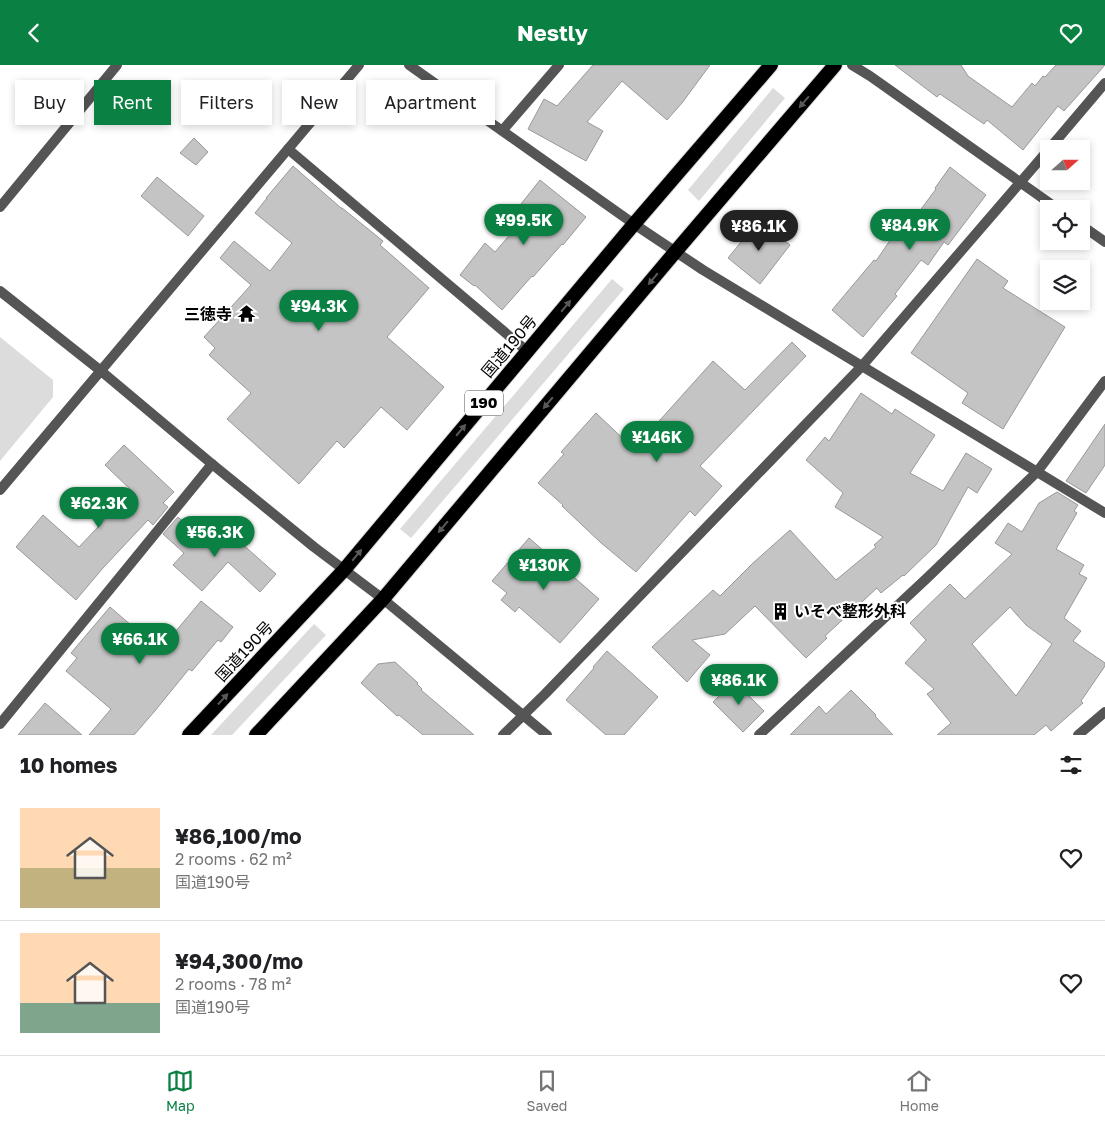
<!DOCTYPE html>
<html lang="en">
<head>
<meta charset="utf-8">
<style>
  :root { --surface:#fff; --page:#f6f6f6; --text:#202124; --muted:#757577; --line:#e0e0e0; --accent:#0b8043 }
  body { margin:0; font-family:"Golos Text","Noto Sans JP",sans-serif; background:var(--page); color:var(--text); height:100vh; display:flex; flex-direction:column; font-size:19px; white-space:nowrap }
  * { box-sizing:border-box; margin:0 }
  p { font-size:16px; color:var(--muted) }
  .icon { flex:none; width:28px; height:28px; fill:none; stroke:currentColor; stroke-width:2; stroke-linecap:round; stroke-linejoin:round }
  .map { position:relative; height:670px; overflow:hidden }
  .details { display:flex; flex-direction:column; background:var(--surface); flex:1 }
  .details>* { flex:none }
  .hud { position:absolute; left:15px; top:15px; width:500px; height:45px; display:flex; gap:10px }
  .needle { width:32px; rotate:69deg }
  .buttons { position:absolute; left:1040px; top:75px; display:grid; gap:10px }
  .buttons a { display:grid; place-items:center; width:50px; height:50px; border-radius:0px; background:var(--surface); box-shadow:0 2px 8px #0003; font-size:25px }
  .price { position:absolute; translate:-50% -42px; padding:0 11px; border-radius:18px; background:var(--accent); color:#fff; font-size:16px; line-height:32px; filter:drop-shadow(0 1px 2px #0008) }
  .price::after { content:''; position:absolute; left:50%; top:30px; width:15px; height:11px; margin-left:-8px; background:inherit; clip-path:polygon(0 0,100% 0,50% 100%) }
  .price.selected { background:#222; color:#fff }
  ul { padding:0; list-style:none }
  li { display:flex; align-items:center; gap:15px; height:125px; padding:0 20px }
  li+li { border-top:1px solid var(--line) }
  li span { display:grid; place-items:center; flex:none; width:140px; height:100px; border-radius:0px; color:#555 }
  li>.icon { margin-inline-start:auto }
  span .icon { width:60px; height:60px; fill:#fffc; stroke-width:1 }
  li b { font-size:21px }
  h2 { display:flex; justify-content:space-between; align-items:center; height:60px; padding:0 20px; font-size:21px }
  .tag { padding:0 18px; border-radius:0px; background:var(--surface); box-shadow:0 2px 8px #0003; font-size:18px; line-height:45px }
  .tag.selected { background:var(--accent); color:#fff }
  header { display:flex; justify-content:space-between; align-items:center; height:65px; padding:0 20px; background:var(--accent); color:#fff; font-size:22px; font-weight:700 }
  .dock { display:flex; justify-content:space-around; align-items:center; height:70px; border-top:1px solid var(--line); background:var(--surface); font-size:14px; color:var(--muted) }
  .dock a { display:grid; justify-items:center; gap:2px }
  .dock .selected { color:var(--accent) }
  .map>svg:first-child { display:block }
  .green { fill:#dcdcdc }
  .building { fill:#c4c4c4; stroke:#999; fill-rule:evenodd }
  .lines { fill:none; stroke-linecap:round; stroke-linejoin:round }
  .trunk-casing { stroke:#dbdbdb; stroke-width:16 }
  .minor { stroke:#555; stroke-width:10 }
  .tertiary { stroke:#555; stroke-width:10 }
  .trunk { stroke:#000; stroke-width:14 }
  .oneway { fill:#595959 }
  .labels { text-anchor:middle; stroke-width:4; stroke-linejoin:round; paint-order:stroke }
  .shield { fill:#fff; stroke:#4c4c4c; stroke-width:1 }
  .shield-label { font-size:15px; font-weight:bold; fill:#000 }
  .poi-label { font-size:16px; font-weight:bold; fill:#000; stroke:#fff; text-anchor:end }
  .street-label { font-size:16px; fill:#000; stroke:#fff }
</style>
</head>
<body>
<header><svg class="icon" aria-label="back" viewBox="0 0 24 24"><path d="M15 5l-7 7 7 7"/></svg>Nestly<svg class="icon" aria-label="heart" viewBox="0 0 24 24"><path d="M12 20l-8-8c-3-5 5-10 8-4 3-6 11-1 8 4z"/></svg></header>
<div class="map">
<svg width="1105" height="670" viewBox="0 0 1105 670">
  <rect width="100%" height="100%" fill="#fff"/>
  <!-- green -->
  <path class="green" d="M 773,23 L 785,33 L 699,136 L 688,125 Z
    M 612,214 L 624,224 L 411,473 L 400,464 Z
    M 0,272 L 53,315 L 53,332 L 0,396 Z
    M 314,559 L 326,570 L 232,670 L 211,670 Z"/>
  <!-- building -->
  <path class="building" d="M 593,0 L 710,0 L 682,38 L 667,55 L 622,16 L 587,57 L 603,66 L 586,96 L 528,64 L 544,34 L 557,41 Z
    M 895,0 L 961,0 L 968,11 L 1012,42 L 1032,18 L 1035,21 L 1043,11 L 1045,12 L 1056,0 L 1105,0 L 1064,46 L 1058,41 L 1023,85 L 987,55 L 984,59 L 940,29 L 937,32 Z
    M 194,73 L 208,87 L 196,100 L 180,88 Z
    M 293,101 L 341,143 L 342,143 L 383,176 L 380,180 L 429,223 L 387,272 L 444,322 L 407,365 L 381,342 L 344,383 L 337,376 L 299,419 L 227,354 L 251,328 L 209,290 L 215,283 L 204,272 L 251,220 L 220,193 L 234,176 L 270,206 L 292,178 L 255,148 L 267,133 L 266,133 Z
    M 950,102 L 986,130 L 948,180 L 944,177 L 928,200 L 921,195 L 895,229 L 897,231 L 863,272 L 832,245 L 874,195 L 876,196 L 901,159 L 907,163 L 936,124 L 935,123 Z
    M 157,112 L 204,151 L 188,171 L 141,131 Z
    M 540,115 L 586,152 L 563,180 L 562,179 L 533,212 L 532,211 L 502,245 L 475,220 L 474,221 L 460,210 L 485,178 L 495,187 L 526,151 L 517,144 Z
    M 759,155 L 790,180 L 760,219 L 728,193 Z
    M 977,194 L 1008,216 L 1003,223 L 1065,262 L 1003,364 L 962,338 L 968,328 L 911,288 Z
    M 792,277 L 806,291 L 700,401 L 722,421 L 695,451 L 690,446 L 650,491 L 636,507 L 600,477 L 562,441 L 563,440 L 538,418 L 564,389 L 561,387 L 596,348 L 634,384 L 713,296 L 745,325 Z
    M 861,328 L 892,349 L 895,344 L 935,370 L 910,408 L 943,426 L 966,388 L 992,404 L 977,428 L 968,422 L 936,480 L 904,511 L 903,510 L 881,528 L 877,523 L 825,571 L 827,573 L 806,593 L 755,541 L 725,569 L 692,575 L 710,590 L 687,617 L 652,582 L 713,525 L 720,531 L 753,498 L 790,465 L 836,515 L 876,482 L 874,480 L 883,472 L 835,442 L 843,428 L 806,395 L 825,372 L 829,376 Z
    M 1105,359 L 1105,400 L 1086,428 L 1066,416 Z
    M 124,380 L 174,427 L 163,438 L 168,442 L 153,460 L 148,455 L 103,503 L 76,535 L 16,482 L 43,450 L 79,482 L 132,426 L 105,400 Z
    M 1057,427 L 1078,440 L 1074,446 L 1077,448 L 1056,484 L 1084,500 L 1079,509 L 1087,513 L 1064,553 L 1081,566 L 1073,576 L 1105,598 L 1105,601 L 1081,636 L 1083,638 L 1051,666 L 1046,660 L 1034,670 L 937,670 L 951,658 L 927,629 L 934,624 L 905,598 L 926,575 L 910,558 L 950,519 L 965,534 L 1012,489 L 995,478 L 1008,458 L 1022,467 L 1039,438 ZM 1010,542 L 1026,560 L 1052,579 L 1016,631 L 972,579 Z
    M 178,452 L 216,486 L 231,469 L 276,509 L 260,527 L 228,497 L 202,526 L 173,500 L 184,488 L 163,469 Z
    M 529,473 L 599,534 L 560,578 L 519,542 L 515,547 L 501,535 L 507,528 L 492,516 Z
    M 201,536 L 233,562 L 221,577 L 218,575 L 192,606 L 189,604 L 154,647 L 134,670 L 89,670 L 111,644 L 66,606 L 77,593 L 71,588 L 110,542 L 160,585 Z
    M 607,586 L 658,632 L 624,670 L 606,670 L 566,635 L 594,603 L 593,602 Z
    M 395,597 L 418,618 L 417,619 L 422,624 L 421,625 L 474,670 L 423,670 L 399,650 L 397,651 L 361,618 L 378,599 Z
    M 734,616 L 764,646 L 743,667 L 713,637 Z
    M 851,625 L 876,650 L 875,651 L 893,670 L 790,670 L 819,641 L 826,649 Z
    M 45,638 L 82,670 L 18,670 Z"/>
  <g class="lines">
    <defs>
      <path id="trunk" d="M 189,670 L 344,505 L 634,159 L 771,0
        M 256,670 L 383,534 L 676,186 L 835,0"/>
    </defs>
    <!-- trunk casing -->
    <use href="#trunk" class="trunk-casing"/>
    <!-- minor -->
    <path class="minor" d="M 409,0 L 634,159
      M 502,66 L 559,0
      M 288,84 L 527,286
      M 1049,84 L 1105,18
      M 0,142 L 117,0
      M 0,659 L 212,399
      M 503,670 L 545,629 L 862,301 L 1049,84
      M 759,670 L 926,514 L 1037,407 L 1105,316"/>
    <!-- tertiary -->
    <path class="tertiary" d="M 852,0 L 870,11 L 1058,144
      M 634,159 L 703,205 L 1105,448
      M 1081,160 L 1105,177
      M 0,226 L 101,306 L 212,399 L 314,482 L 383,534 L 547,670
      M 0,425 L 359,0
      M 1078,670 L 1105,647"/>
    <!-- trunk -->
    <use href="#trunk" class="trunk"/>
  </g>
  <!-- one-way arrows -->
  <defs><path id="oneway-solid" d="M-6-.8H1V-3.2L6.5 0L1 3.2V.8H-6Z" transform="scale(1.25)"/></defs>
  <g class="oneway">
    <use href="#oneway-solid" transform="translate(804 37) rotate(131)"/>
    <use href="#oneway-solid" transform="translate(653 214) rotate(130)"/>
    <use href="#oneway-solid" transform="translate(566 241) rotate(-50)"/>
    <use href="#oneway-solid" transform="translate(548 338) rotate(130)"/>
    <use href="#oneway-solid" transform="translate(461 365) rotate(-50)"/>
    <use href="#oneway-solid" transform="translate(443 462) rotate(130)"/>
    <use href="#oneway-solid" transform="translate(357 490) rotate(-50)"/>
    <use href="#oneway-solid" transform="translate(223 634) rotate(-47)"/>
  </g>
  <!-- icons -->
  <defs>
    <symbol id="temple-bare" viewBox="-9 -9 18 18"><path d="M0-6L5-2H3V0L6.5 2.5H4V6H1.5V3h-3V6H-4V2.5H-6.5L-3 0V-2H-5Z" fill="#000" stroke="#fff" stroke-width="2.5" paint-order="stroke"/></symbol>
    <symbol id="building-bare" viewBox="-9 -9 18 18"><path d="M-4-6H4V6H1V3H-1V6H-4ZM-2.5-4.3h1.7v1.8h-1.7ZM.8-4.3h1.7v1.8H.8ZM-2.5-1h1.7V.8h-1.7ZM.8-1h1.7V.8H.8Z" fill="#000" stroke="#fff" stroke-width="2.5" paint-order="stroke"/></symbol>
  </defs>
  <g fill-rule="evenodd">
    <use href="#temple-bare" x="234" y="236" width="25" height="25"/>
    <use href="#building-bare" x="768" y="534" width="25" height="25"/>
  </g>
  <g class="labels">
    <!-- shield labels -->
    <rect class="shield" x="465" y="325.5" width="38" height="25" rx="4"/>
    <g class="shield-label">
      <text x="484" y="343">190</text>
    </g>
    <!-- poi labels -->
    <g class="poi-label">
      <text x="232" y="255">三徳寺</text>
      <text x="794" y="552" text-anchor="start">いそべ整形外科</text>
    </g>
    <!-- street labels -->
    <g class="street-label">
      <text transform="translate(509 281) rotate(-50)" y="6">国道190号</text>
      <text transform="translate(244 586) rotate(-47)" y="6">国道190号</text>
    </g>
  </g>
</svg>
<div class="buttons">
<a><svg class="needle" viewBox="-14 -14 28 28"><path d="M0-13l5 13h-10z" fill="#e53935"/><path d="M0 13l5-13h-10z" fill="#757577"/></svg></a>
<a><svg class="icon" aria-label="locate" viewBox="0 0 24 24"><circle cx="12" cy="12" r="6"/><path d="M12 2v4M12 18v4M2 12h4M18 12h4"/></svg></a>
<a><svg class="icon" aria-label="layers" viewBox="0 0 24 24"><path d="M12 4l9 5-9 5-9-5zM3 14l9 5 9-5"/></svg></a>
</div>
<b class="price" style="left:524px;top:181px">¥99.5K</b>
<b class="price" style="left:910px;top:186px">¥84.9K</b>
<b class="price selected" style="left:759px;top:187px">¥86.1K</b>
<b class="price" style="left:319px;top:267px">¥94.3K</b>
<b class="price" style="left:657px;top:398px">¥146K</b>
<b class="price" style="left:99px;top:464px">¥62.3K</b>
<b class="price" style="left:215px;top:493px">¥56.3K</b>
<b class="price" style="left:544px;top:526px">¥130K</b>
<b class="price" style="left:140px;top:600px">¥66.1K</b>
<b class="price" style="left:739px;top:641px">¥86.1K</b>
<div class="hud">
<a class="tag">Buy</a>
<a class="tag selected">Rent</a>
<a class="tag">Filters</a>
<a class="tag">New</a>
<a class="tag">Apartment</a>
</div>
</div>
<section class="details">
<h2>10 homes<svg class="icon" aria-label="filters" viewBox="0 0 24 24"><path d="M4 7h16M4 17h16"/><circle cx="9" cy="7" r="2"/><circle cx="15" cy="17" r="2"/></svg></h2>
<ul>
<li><span style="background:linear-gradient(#ffd9b3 60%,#c2b280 0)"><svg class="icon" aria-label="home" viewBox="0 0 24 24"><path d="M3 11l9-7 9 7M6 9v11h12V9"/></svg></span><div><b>¥86,100/mo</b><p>2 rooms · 62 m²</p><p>国道190号</p></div><svg class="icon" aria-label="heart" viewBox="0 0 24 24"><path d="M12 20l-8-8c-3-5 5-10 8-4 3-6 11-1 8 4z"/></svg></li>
<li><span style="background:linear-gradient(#ffd9b3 70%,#7fa58c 0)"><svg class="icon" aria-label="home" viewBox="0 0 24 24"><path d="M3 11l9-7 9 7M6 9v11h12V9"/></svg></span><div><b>¥94,300/mo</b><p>2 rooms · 78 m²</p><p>国道190号</p></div><svg class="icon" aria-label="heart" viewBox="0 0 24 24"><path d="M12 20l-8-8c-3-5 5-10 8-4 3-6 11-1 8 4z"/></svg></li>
</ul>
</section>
<nav class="dock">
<a class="selected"><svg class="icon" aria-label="map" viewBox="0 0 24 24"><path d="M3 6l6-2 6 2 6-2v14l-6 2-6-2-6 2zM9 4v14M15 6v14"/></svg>Map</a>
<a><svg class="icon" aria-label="saved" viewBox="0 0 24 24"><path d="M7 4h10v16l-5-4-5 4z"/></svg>Saved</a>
<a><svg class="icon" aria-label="home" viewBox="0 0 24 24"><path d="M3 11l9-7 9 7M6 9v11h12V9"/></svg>Home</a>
</nav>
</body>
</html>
